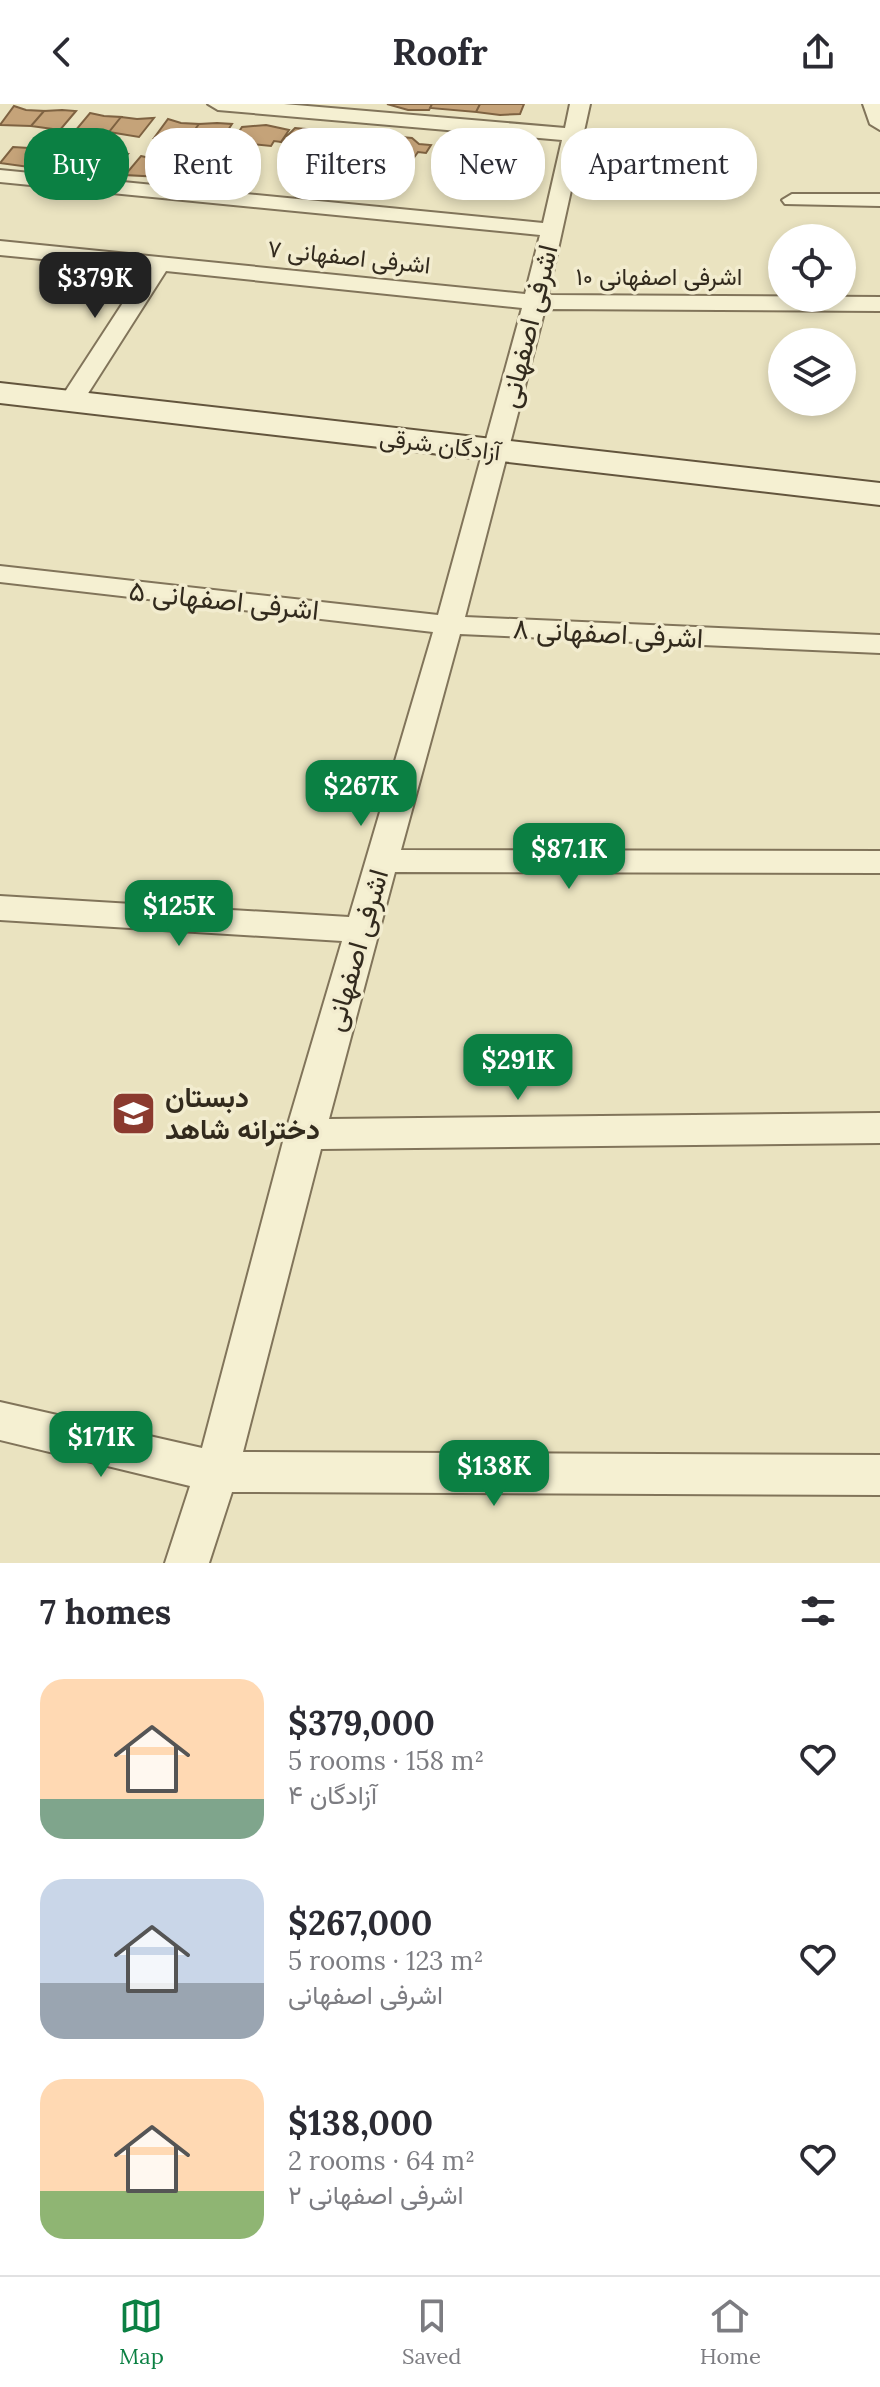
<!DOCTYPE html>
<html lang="en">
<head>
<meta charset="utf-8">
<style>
  :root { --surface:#fff; --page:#f7f7f7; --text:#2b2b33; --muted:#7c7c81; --line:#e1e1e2; --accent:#0b8043 }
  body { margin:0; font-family:Lora,Vazirmatn,serif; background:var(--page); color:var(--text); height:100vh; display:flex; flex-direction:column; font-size:30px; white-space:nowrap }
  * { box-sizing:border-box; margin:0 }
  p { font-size:26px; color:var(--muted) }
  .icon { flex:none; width:44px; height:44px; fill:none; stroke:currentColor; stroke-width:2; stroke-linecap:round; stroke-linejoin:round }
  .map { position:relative; height:1459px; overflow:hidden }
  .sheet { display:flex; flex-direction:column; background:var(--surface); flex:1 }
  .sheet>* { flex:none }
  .top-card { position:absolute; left:24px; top:24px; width:832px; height:72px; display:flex; gap:16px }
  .fabs { position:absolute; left:768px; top:120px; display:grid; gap:16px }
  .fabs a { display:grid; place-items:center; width:88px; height:88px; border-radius:50%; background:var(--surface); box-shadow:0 4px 12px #0003; font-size:40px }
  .price { position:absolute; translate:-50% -68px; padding:0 18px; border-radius:16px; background:var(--accent); color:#fff; font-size:26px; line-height:52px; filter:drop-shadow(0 2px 4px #0008) }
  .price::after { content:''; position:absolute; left:50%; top:48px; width:24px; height:18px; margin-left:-12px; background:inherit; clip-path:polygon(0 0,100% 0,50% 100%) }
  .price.selected { background:#222; color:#fff }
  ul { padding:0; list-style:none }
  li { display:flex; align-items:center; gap:24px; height:200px; padding:0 40px }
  li span { display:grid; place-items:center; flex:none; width:224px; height:160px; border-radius:24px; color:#555 }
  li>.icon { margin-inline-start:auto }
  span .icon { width:96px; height:96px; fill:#fffc; stroke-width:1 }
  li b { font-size:34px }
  h2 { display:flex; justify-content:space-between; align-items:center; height:96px; padding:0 40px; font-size:34px }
  .tag { padding:0 28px; border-radius:32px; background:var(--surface); box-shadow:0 4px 12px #0003; font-size:28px; line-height:72px }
  .tag.selected { background:var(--accent); color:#fff }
  header { display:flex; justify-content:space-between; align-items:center; height:104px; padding:0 40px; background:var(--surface); font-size:36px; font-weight:700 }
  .tab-bar { display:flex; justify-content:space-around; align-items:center; height:112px; border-top:2px solid var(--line); background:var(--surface); font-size:22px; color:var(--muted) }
  .tab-bar a { display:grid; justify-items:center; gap:4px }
  .tab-bar .selected { color:var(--accent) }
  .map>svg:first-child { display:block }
  .building { fill:#c5a379; stroke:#7e6241; stroke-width:2 }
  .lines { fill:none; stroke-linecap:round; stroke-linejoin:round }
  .minor-casing { stroke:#81745a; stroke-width:4 }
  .secondary-casing { stroke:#63553d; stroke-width:4 }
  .minor { fill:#f5f0d2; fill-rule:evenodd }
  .secondary { fill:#f5f0d2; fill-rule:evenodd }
  .labels { text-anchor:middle; stroke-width:7; stroke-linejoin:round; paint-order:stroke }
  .far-street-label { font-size:24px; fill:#322a1d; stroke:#f2eccf }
  .street-label { font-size:28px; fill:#322a1d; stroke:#f2eccf }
  .poi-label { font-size:28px; font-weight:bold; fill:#322a1d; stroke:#f2eccf; text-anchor:start }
</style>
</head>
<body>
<header><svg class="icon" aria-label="back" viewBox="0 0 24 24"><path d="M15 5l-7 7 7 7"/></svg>Roofr<svg class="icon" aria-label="share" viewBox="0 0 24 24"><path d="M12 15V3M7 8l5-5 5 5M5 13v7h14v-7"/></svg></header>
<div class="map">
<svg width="880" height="1459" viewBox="0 0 880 1459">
  <rect width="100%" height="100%" fill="#eae3c0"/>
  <!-- building -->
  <path class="building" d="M 387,0 L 432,0 L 429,6 L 408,6 Z
    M 432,0 L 480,0 L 476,8 L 430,4 Z
    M 480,0 L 524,0 L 520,10 L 500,11 L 476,8 Z
    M 14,2 L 26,6 L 44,7 L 31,22 L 0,21 Z
    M 62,6 L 76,7 L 60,26 L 31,22 L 44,7 Z
    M 90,9 L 104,12 L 121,13 L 109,28 L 75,27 Z
    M 121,13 L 137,15 L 154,14 L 139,33 L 109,28 Z
    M 168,15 L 181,19 L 199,20 L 188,35 L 154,34 Z
    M 217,19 L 232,20 L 219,40 L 188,35 L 199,20 Z
    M 266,21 L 289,26 L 281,38 L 274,37 L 271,42 L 240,39 L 245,32 L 237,31 L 242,23 Z
    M 295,24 L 317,26 L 328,32 L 324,39 L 317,38 L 311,45 L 285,43 L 287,39 L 281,38 Z
    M 360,29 L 384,34 L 376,47 L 370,46 L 366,51 L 335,47 L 339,40 L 331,39 L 336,31 Z
    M 601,31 L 700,37 L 696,92 L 593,93 Z
    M 390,32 L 412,34 L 419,40 L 431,41 L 426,49 L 418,48 L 413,55 L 382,52 L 383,47 L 376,47 L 384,34 Z
    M 13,43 L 29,44 L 47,43 L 29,63 L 0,59 Z
    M 62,45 L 76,48 L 94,50 L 81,66 L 46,64 Z
    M 112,49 L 128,50 L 112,70 L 81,66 L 94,50 Z
    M 141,52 L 154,55 L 173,57 L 161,73 L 125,71 Z
    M 192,56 L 207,57 L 192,78 L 161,73 L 173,57 Z"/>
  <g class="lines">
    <defs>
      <path id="minor" d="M 208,0 L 284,0 L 565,24 L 570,0 L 590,0 L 548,191 L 880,193 L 880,207 L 545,205 L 465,513 L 880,531 L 880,549 L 460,530 L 401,746 L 880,747 L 880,769 L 395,768 L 329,1015 L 880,1009 L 880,1039 L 321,1045 L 243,1348 L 880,1351 L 880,1391 L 232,1388 L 209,1459 L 165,1459 L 190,1382 L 0,1336 L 0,1298 L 202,1344 L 285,1030 L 342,837 L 0,816 L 0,792 L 349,813 L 433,528 L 0,478 L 0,462 L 438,511 L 522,204 L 166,167 L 80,302 L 71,304 L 59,297 L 145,165 L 0,151 L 0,137 L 525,190 L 540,131 L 0,78 L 0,66 L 543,119 L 562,36 L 218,6 Z
        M 863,0 L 880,0 L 880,26 L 870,20 Z
        M 792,90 L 880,90 L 880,102 L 785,100 L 782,96 Z"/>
      <path id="secondary" d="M 0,279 L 880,379 L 880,401 L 0,299 Z"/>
    </defs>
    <!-- minor casing -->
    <use href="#minor" class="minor-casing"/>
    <!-- secondary casing -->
    <use href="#secondary" class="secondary-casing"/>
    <!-- minor -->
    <use href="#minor" class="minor"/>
    <!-- secondary -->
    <use href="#secondary" class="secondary"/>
  </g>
  <!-- icons -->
  <defs>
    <symbol id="school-square" viewBox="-11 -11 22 22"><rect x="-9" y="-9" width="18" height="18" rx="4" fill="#8b3a2f" stroke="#f2eccf"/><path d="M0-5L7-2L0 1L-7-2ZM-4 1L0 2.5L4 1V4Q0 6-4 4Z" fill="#fff"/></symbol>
  </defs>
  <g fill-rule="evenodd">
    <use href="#school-square" x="108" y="984" width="51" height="51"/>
  </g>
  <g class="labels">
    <!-- far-street labels -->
    <g class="far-street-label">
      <text transform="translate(349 153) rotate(6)" y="8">اشرفی اصفهانی ۷</text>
      <text x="659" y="181">اشرفی اصفهانی ۱۰</text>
      <text transform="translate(440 341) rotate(7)" y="8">آزادگان شرقی</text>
    </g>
    <!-- street labels -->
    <g class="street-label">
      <text transform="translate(528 222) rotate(-76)" y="10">اشرفی اصفهانی</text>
      <text transform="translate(224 496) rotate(6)" y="10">اشرفی اصفهانی ۵</text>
      <text transform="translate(608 529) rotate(3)" y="10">اشرفی اصفهانی ۸</text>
      <text transform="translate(356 846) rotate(-74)" y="10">اشرفی اصفهانی</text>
    </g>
    <!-- poi labels -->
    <g class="poi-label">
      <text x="165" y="1003">دبستان<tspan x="165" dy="32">دخترانه شاهد</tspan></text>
    </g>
  </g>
</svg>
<div class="fabs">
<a><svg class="icon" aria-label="locate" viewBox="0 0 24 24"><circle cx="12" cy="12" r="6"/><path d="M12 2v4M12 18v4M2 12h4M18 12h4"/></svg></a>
<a><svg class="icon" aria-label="layers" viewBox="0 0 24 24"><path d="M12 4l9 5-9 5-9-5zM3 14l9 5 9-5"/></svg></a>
</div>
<b class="price selected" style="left:95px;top:216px">$379K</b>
<b class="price" style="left:361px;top:724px">$267K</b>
<b class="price" style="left:569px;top:787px">$87.1K</b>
<b class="price" style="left:179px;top:844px">$125K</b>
<b class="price" style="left:518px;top:998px">$291K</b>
<b class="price" style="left:101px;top:1375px">$171K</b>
<b class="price" style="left:494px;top:1404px">$138K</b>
<div class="top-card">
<a class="tag selected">Buy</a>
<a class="tag">Rent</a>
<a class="tag">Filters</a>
<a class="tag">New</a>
<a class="tag">Apartment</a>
</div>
</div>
<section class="sheet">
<h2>7 homes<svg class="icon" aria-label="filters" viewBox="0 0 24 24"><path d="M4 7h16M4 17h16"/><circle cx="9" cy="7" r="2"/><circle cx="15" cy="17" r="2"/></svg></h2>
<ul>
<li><span style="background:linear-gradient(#ffd9b3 75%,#7fa58c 0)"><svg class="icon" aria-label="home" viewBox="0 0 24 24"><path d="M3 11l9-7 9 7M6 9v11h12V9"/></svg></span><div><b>$379,000</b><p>5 rooms · 158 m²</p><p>آزادگان ۴</p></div><svg class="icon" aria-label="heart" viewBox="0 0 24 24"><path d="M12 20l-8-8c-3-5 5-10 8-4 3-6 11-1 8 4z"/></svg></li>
<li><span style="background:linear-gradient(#c9d6e8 65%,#9aa5b1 0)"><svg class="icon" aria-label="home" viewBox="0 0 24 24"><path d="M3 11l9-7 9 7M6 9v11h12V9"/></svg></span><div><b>$267,000</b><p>5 rooms · 123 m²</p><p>اشرفی اصفهانی</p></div><svg class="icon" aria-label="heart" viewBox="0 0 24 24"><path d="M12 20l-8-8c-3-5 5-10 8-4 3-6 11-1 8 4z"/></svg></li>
<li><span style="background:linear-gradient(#ffd9b3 70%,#8fb573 0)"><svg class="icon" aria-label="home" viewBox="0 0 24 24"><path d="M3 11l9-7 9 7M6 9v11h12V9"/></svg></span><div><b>$138,000</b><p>2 rooms · 64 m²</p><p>اشرفی اصفهانی ۲</p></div><svg class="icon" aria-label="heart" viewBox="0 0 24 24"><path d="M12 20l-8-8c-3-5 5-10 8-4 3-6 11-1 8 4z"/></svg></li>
</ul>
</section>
<nav class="tab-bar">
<a class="selected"><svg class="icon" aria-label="map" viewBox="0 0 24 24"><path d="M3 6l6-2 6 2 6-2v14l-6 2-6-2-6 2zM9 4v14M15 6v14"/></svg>Map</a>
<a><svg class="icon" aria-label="saved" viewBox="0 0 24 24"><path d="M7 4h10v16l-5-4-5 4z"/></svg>Saved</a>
<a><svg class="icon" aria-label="home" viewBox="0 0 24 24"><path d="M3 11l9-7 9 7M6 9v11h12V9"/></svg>Home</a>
</nav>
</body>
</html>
